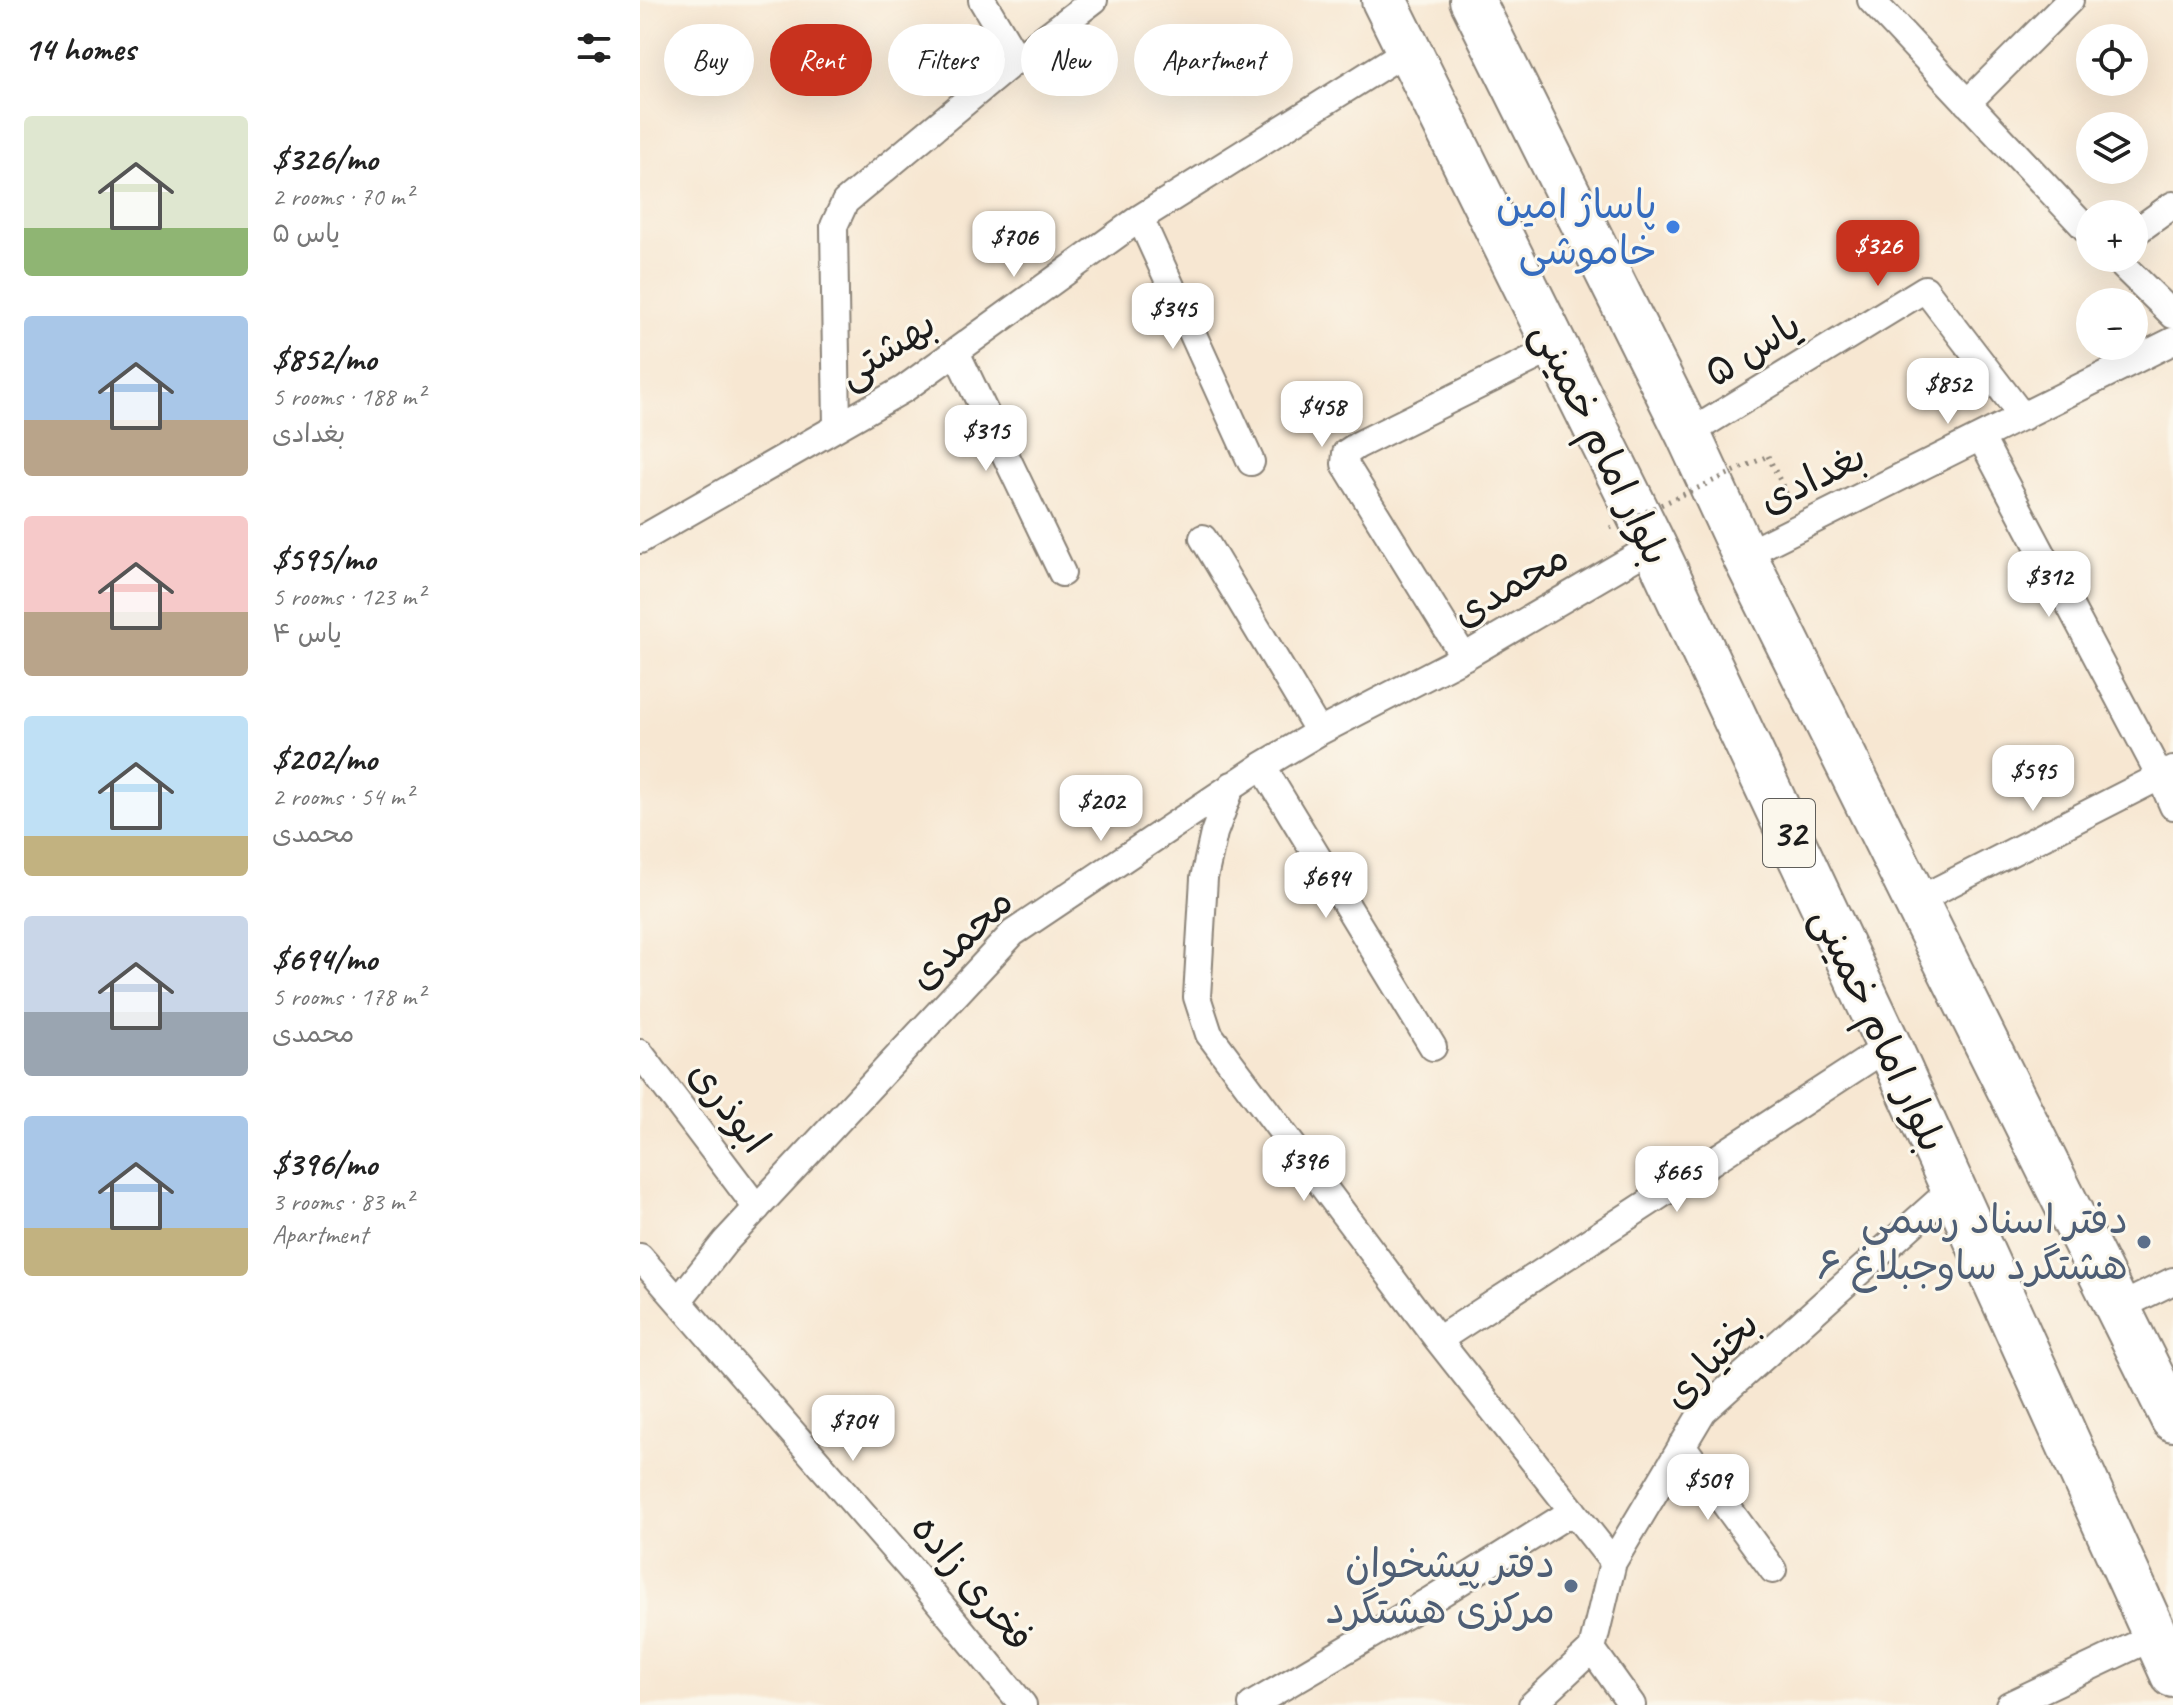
<!DOCTYPE html>
<html lang="en">
<head>
<meta charset="utf-8">
<style>
  :root { --surface:#fff; --page:#f6f6f6; --text:#222; --muted:#767676; --accent:#c8321e }
  body { margin:0; font-family:Caveat,"Playpen Sans Arabic",sans-serif; background:var(--page); color:var(--text); height:100vh; display:flex; flex-direction:column; font-size:30px; white-space:nowrap }
  * { box-sizing:border-box; margin:0 }
  p { font-size:26px; color:var(--muted) }
  .icon { flex:none; width:44px; height:44px; fill:none; stroke:currentColor; stroke-width:2; stroke-linecap:round; stroke-linejoin:round }
  .map { position:relative; flex:1; overflow:hidden }
  .drawer { display:flex; flex-direction:column; background:var(--surface); width:640px }
  .drawer>* { flex:none }
  .top-card { position:absolute; left:24px; top:24px; width:760px; height:72px; display:flex; gap:16px }
  .fabs { position:absolute; left:1436px; top:24px; display:grid; gap:16px }
  .fabs a { display:grid; place-items:center; width:72px; height:72px; border-radius:50%; background:var(--surface); box-shadow:0 8px 32px #0002; font-size:40px }
  .price { position:absolute; translate:-50% -68px; padding:0 18px; border-radius:16px; background:#fff; color:#222; font-size:26px; line-height:52px; filter:drop-shadow(0 2px 4px #0008) }
  .price::after { content:''; position:absolute; left:50%; top:48px; width:24px; height:18px; margin-left:-12px; background:inherit; clip-path:polygon(0 0,100% 0,50% 100%) }
  .price.active { background:var(--accent); color:#fff }
  ul { padding:0; list-style:none }
  li { display:flex; align-items:center; gap:24px; height:200px; padding:0 24px }
  li span { display:grid; place-items:center; flex:none; width:224px; height:160px; border-radius:8px; color:#555 }
  li>.icon { margin-inline-start:auto }
  span .icon { width:96px; height:96px; fill:#fffc; stroke-width:1 }
  li b { font-size:34px }
  h2 { display:flex; justify-content:space-between; align-items:center; height:96px; padding:0 24px; font-size:34px }
  .pill { padding:0 28px; border-radius:36px; background:var(--surface); box-shadow:0 8px 32px #0002; font-size:28px; line-height:72px }
  .pill.active { background:var(--accent); color:#fff }
  main { display:flex; flex:1; min-height:0 }
  .map>svg:first-child { display:block }
  .lines { fill:none; stroke-linecap:round; stroke-linejoin:round }
  .street-casing { stroke:#8a8277; stroke-width:30 }
  .highway-casing { stroke:#8a8277; stroke-width:48 }
  .path { stroke:#8a8277; stroke-width:5; stroke-dasharray:2 6; stroke-linecap:butt }
  .street { stroke:#fff; stroke-width:26 }
  .highway { stroke:#fff; stroke-width:44 }
  .path-bridge { stroke:#8a8277; stroke-width:5; stroke-dasharray:2 6; stroke-linecap:butt }
  .shop-dot { fill:#3f7fe0; stroke:#fbf7ec; stroke-width:3 }
  .service-dot { fill:#5c6f8a; stroke:#fbf7ec; stroke-width:3 }
  .labels { text-anchor:middle; stroke-width:6; stroke-linejoin:round; paint-order:stroke }
  .shield { fill:#fbf7ec; stroke:#5f5e5a; stroke-width:2 }
  .shield-label { font-size:38px; font-weight:bold; fill:#1c1c1c }
  .shop-label { font-size:40px; fill:#366cbe; stroke:#fbf7ec; text-anchor:end }
  .street-label { font-size:40px; fill:#1c1c1c; stroke:#fbf7ec }
  .service-label { font-size:40px; fill:#4e5e75; stroke:#fbf7ec; text-anchor:end }
</style>
</head>
<body>
<main>
<section class="drawer">
<h2>14 homes<svg class="icon" aria-label="filters" viewBox="0 0 24 24"><path d="M4 7h16M4 17h16"/><circle cx="9" cy="7" r="2"/><circle cx="15" cy="17" r="2"/></svg></h2>
<ul>
<li><span style="background:linear-gradient(#dfe7d0 70%,#8fb573 0)"><svg class="icon" aria-label="home" viewBox="0 0 24 24"><path d="M3 11l9-7 9 7M6 9v11h12V9"/></svg></span><div><b>$326/mo</b><p>2 rooms · 70 m²</p><p>یاس ۵</p></div></li>
<li><span style="background:linear-gradient(#a9c7e8 65%,#b9a48a 0)"><svg class="icon" aria-label="home" viewBox="0 0 24 24"><path d="M3 11l9-7 9 7M6 9v11h12V9"/></svg></span><div><b>$852/mo</b><p>5 rooms · 188 m²</p><p>بغدادی</p></div></li>
<li><span style="background:linear-gradient(#f6c9c9 60%,#b9a48a 0)"><svg class="icon" aria-label="home" viewBox="0 0 24 24"><path d="M3 11l9-7 9 7M6 9v11h12V9"/></svg></span><div><b>$595/mo</b><p>5 rooms · 123 m²</p><p>یاس ۴</p></div></li>
<li><span style="background:linear-gradient(#bfe0f5 75%,#c2b280 0)"><svg class="icon" aria-label="home" viewBox="0 0 24 24"><path d="M3 11l9-7 9 7M6 9v11h12V9"/></svg></span><div><b>$202/mo</b><p>2 rooms · 54 m²</p><p>محمدی</p></div></li>
<li><span style="background:linear-gradient(#c9d6e8 60%,#9aa5b1 0)"><svg class="icon" aria-label="home" viewBox="0 0 24 24"><path d="M3 11l9-7 9 7M6 9v11h12V9"/></svg></span><div><b>$694/mo</b><p>5 rooms · 178 m²</p><p>محمدی</p></div></li>
<li><span style="background:linear-gradient(#a9c7e8 70%,#c2b280 0)"><svg class="icon" aria-label="home" viewBox="0 0 24 24"><path d="M3 11l9-7 9 7M6 9v11h12V9"/></svg></span><div><b>$396/mo</b><p>3 rooms · 83 m²</p><p>Apartment</p></div></li>
</ul>
</section>
<div class="map">
<svg width="1533" height="1705" viewBox="0 0 1533 1705">
  <rect width="100%" height="100%" fill="#fbf7ec"/>
  <filter id="ink" filterUnits="userSpaceOnUse"><feTurbulence type="fractalNoise" baseFrequency=".0125" numOctaves="2"/><feDisplacementMap in="SourceGraphic" scale="16" xChannelSelector="R" yChannelSelector="G"/><feConvolveMatrix kernelMatrix="1 2 1 2 8 2 1 2 1" color-interpolation-filters="sRGB"/></filter>
  <filter id="wash" filterUnits="userSpaceOnUse"><feTurbulence type="fractalNoise" baseFrequency=".006" numOctaves="4" result="noise"/><feDisplacementMap in="SourceGraphic" scale="32" xChannelSelector="R" yChannelSelector="G"/><feGaussianBlur stdDeviation="1.8" result="paint"/><feColorMatrix in="noise" values="0 0 0 0 0 0 0 0 0 0 0 0 0 0 0 0 0 1.4 0 .05"/><feComposite in="paint" operator="in"/></filter>
  <g filter="url(#wash)">
    <rect width="100%" height="100%" fill="#f7e7d2"/>
  </g>
  <g filter="url(#ink)">
    <g class="lines">
      <defs>
        <path id="street" d="M 342,0 L 377,59
          M 1231,0 L 1450,233
          M 1327,103 L 1430,0
          M 500,218 L 611,462
          M 1494,233 L 1533,205
          M 1475,258 L 1533,315
          M 316,352 L 422,573
          M 197,427 L 194,226 L 205,202 L 377,59 L 454,0
          M 1048,434 L 1285,289 L 1383,417
          M 1341,438 L 1520,776 L 1533,806
          M 563,538 L 679,732
          M 0,540 L 264,389 L 500,218 L 768,50
          M 1104,555 L 1533,341
          M 824,657 L 705,464 L 706,453 L 718,445 L 914,348
          M 622,766 L 793,1047
          M 592,785 L 574,833 L 564,878 L 557,997 L 569,1034 L 798,1340 L 973,1562
          M 1276,901 L 1533,770
          M 0,1053 L 117,1208
          M 0,1257 L 278,1577 L 383,1705
          M 39,1300 L 85,1242 L 373,933 L 622,766 L 679,732 L 824,657 L 1014,546
          M 1478,1308 L 1533,1281
          M 798,1340 L 1249,1046
          M 1042,1445 L 1133,1570
          M 952,1649 L 992,1705
          M 612,1705 L 789,1601 L 933,1511
          M 892,1705 L 952,1649 L 973,1562 L 1063,1411 L 1313,1188
          M 1369,1705 L 1515,1636"/>
        <path id="highway" d="M 744,0 L 1014,546 L 1249,1046 L 1533,1675
          M 832,0 L 1048,434 L 1104,555 L 1533,1419"/>
      </defs>
      <!-- street casing -->
      <use href="#street" class="street-casing"/>
      <!-- highway casing -->
      <use href="#highway" class="highway-casing"/>
      <!-- path -->
      <path class="path" d="M 1128,456 L 1151,503"/>
      <!-- street -->
      <use href="#street" class="street"/>
      <!-- highway -->
      <use href="#highway" class="highway"/>
      <!-- path-bridge -->
      <path class="path-bridge" d="M 970,528 L 1128,456"/>
    </g>
  </g>
  <!-- markers -->
  <circle class="shop-dot" cx="1033" cy="227" r="8"/>
  <g class="service-dot">
    <circle cx="1504" cy="1242" r="8"/>
    <circle cx="931" cy="1586" r="8"/>
  </g>
  <g class="labels">
    <!-- shield labels -->
    <rect class="shield" x="1123" y="799" width="52" height="68" rx="6"/>
    <g class="shield-label">
      <text x="1149" y="846">32</text>
    </g>
    <!-- shop labels -->
    <g class="shop-label">
      <text x="1017" y="218">پاساژ امین<tspan x="1017" dy="46">خاموشی</tspan></text>
    </g>
    <!-- street labels -->
    <g class="street-label">
      <text transform="translate(246 348) rotate(-33)" y="14">بهشتی</text>
      <text transform="translate(1112 348) rotate(-32)" y="14">یاس ۵</text>
      <text transform="translate(962 443) rotate(64)" y="14">بلوار امام خمینی</text>
      <text transform="translate(1172 477) rotate(-26)" y="14">بغدادی</text>
      <text transform="translate(870 584) rotate(-30)" y="14">محمدی</text>
      <text transform="translate(320 938) rotate(-44)" y="14">محمدی</text>
      <text transform="translate(1240 1029) rotate(65)" y="14">بلوار امام خمینی</text>
      <text transform="translate(90 1106) rotate(53)" y="14">ابوذری</text>
      <text transform="translate(1070 1359) rotate(-46)" y="14">بختیاری</text>
      <text transform="translate(333 1582) rotate(50)" y="14">فخری زاده</text>
    </g>
    <!-- service labels -->
    <g class="service-label">
      <text x="1488" y="1233">دفتر اسناد رسمی<tspan x="1488" dy="46">۶ هشتگرد ساوجبلاغ</tspan></text>
      <text x="915" y="1577">دفتر پیشخوان<tspan x="915" dy="46">مرکزی هشتگرد</tspan></text>
    </g>
  </g>
</svg>
<div class="fabs">
<a><svg class="icon" aria-label="locate" viewBox="0 0 24 24"><circle cx="12" cy="12" r="6"/><path d="M12 2v4M12 18v4M2 12h4M18 12h4"/></svg></a>
<a><svg class="icon" aria-label="layers" viewBox="0 0 24 24"><path d="M12 4l9 5-9 5-9-5zM3 14l9 5 9-5"/></svg></a>
<a>+</a>
<a>−</a>
</div>
<b class="price" style="left:374px;top:279px">$706</b>
<b class="price active" style="left:1238px;top:288px">$326</b>
<b class="price" style="left:533px;top:351px">$345</b>
<b class="price" style="left:1308px;top:426px">$852</b>
<b class="price" style="left:682px;top:449px">$458</b>
<b class="price" style="left:346px;top:473px">$315</b>
<b class="price" style="left:1409px;top:619px">$312</b>
<b class="price" style="left:1393px;top:813px">$595</b>
<b class="price" style="left:461px;top:843px">$202</b>
<b class="price" style="left:686px;top:920px">$694</b>
<b class="price" style="left:664px;top:1203px">$396</b>
<b class="price" style="left:1037px;top:1214px">$665</b>
<b class="price" style="left:213px;top:1463px">$704</b>
<b class="price" style="left:1068px;top:1522px">$509</b>
<div class="top-card">
<a class="pill">Buy</a>
<a class="pill active">Rent</a>
<a class="pill">Filters</a>
<a class="pill">New</a>
<a class="pill">Apartment</a>
</div>
</div>
</main>
</body>
</html>
